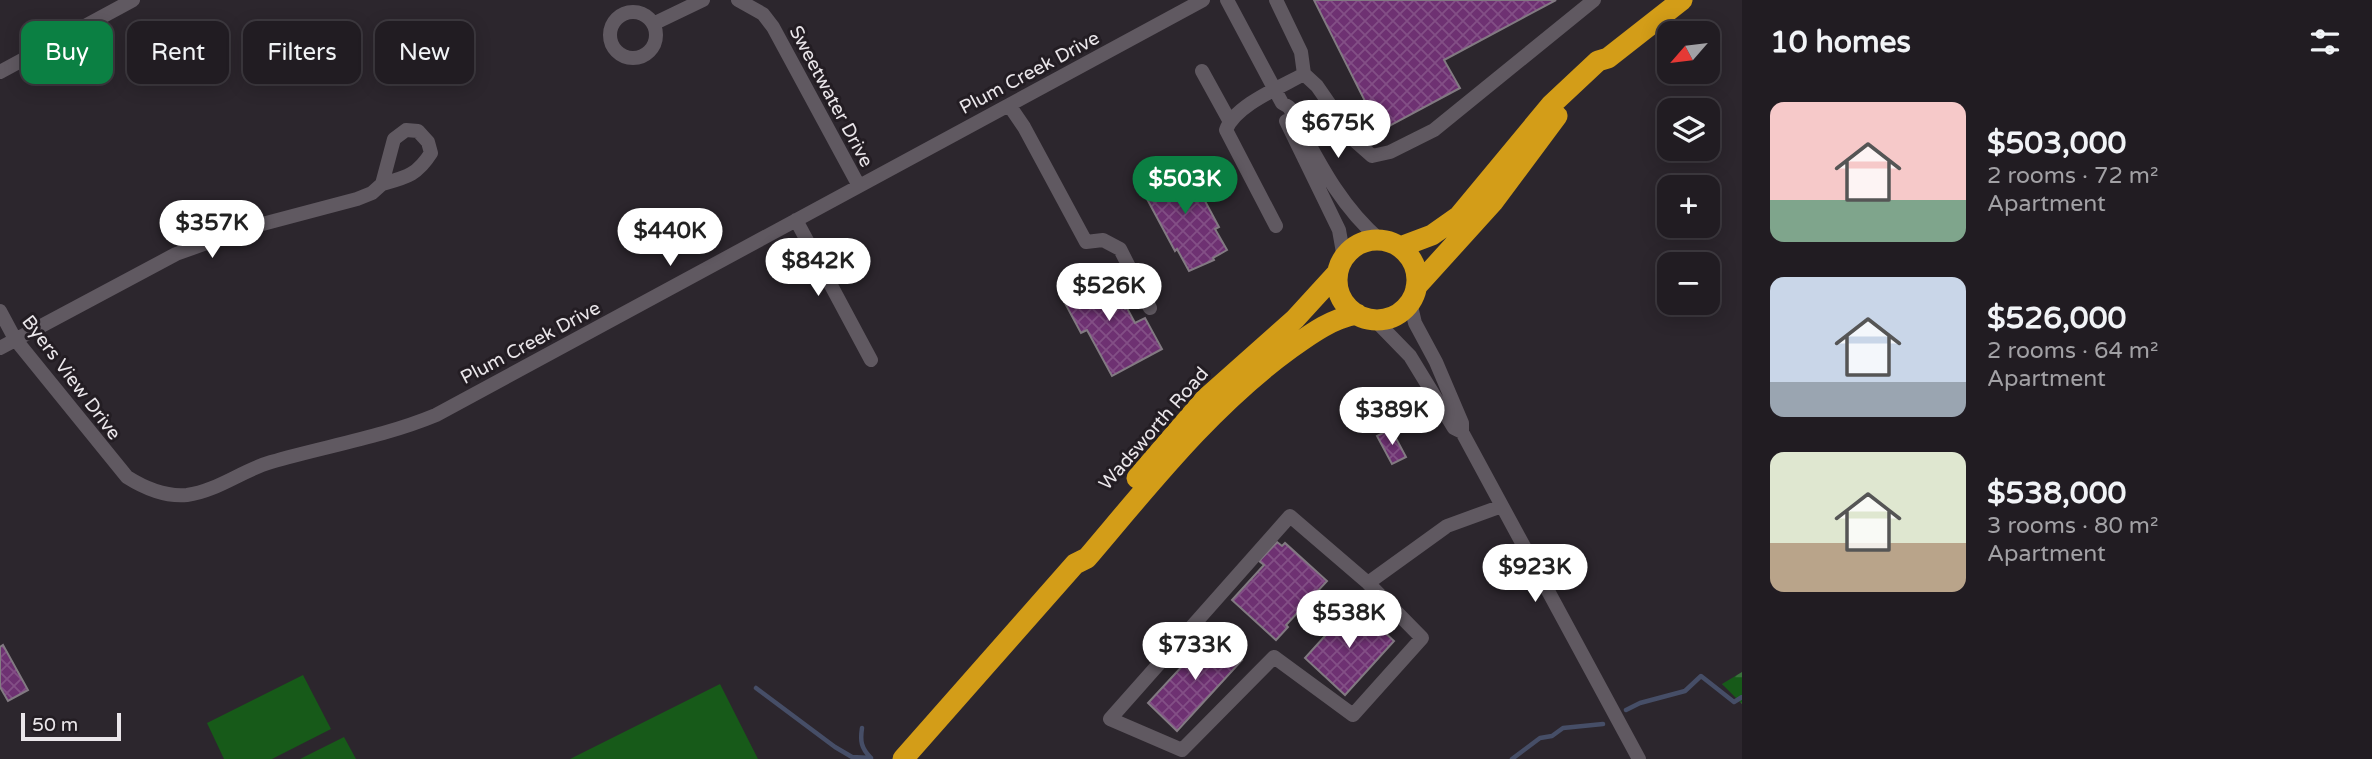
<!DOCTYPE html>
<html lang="en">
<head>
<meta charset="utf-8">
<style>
  :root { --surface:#211c22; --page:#2d292f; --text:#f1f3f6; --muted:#a2a1a5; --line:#3e3a40; --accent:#0b8043 }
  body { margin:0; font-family:"Varela Round",sans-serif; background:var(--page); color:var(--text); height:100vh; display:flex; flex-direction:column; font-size:26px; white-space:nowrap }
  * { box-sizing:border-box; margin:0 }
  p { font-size:23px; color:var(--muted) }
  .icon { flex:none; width:38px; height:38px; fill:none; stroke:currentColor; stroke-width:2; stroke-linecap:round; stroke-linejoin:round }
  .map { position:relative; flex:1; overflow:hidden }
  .side { display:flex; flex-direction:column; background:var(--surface); width:630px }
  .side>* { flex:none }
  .banner { position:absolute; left:21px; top:21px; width:665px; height:63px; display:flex; gap:14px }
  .needle { width:46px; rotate:242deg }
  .fabs { position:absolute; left:1657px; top:21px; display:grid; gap:14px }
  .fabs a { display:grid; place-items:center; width:63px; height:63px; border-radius:14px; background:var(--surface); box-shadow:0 4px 18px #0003,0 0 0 2px var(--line); font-size:35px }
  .scale { position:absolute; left:21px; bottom:18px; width:100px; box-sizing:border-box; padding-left:7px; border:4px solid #eae6ea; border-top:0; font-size:19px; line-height:24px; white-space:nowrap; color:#eae6ea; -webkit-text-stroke:5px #231d23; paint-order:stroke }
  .price { position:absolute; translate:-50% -60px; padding:0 16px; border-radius:24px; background:#fff; color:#222; font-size:23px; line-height:46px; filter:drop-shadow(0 2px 4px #0008) }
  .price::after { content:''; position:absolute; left:50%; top:42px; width:21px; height:16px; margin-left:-10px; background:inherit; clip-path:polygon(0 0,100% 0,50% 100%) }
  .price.on { background:var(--accent); color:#fff }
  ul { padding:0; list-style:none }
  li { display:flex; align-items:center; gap:21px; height:175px; padding:0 28px }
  li span { display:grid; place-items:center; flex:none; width:196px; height:140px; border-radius:14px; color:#555 }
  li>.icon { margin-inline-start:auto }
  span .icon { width:84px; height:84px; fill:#fffc; stroke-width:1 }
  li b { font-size:30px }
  h2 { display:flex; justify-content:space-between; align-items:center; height:84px; padding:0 28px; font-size:30px }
  .pill { padding:0 24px; border-radius:14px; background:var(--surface); box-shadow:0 4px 18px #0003,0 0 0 2px var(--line); font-size:24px; line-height:63px }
  .pill.on { background:var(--accent); color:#fff }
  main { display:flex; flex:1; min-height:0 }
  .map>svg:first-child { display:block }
  .green { fill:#175a19 }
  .forest { fill:url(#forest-firs) }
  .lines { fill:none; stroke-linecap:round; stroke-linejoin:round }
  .stream { stroke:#464e67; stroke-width:4.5 }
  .building { fill:url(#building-cross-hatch); stroke:#827a82; stroke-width:2 }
  .minor { stroke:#605961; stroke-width:14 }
  .highway { stroke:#d39d18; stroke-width:21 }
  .labels { text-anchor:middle; stroke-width:6; stroke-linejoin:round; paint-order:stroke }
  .street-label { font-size:19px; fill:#eae6ea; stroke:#231d23 }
</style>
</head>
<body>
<main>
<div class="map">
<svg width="1742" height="759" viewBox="0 0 1742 759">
  <defs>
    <pattern id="forest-firs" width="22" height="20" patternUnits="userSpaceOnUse" patternTransform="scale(1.75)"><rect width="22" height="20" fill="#175a19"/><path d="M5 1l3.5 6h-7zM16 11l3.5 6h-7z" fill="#39723b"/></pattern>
    <pattern id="building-cross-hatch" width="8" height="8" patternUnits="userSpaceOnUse" patternTransform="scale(1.75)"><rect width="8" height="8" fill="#6e3172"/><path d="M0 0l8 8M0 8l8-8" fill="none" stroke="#834f86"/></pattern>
  </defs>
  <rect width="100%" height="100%" fill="#2c262d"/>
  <!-- green -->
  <path class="green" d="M 303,675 L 331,729 L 272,759 L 224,759 L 207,723 Z
    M 720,684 L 758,759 L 570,759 Z
    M 344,737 L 356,759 L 300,759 Z"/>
  <!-- forest -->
  <path class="forest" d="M 1742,672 L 1742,704 L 1722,684 Z"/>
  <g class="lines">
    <!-- stream -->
    <path class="stream" d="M 756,688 L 835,747 L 852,757 L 871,758
      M 1626,710 L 1640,703 L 1685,691 L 1701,676 L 1734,702 L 1742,697
      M 862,728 C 860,741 861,748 871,758
      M 1512,759 L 1540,738 L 1552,736 L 1563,728 L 1603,724"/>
  </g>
  <!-- building -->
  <path class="building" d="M 1314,0 L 1556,0 L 1444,60 L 1460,88 L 1380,131 Z
    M 1184,162 L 1219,227 L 1215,229 L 1227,250 L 1213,258 L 1214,260 L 1189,271 L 1177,249 L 1175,251 L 1140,186 Z
    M 1103,268 L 1125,309 L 1127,308 L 1135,323 L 1145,318 L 1162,349 L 1112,376 L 1087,330 L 1081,333 L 1059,292 Z
    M 1391,429 L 1406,457 L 1392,464 L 1377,436 Z
    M 1277,542 L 1282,546 L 1285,543 L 1327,581 L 1286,625 L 1288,627 L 1276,640 L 1232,600 L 1264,565 L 1259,561 Z
    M 1354,604 L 1394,641 L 1345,695 L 1305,658 Z
    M 1213,633 L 1242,660 L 1177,731 L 1148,703 Z
    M 3,645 L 28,690 L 8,701 L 0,687 L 0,647 Z"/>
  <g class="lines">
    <!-- minor -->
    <path class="minor" d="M 738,0 L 763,14 L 773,27 L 859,186
      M 1227,0 L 1282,103 L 1289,107 C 1316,156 1337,203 1380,240
      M 1276,0 L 1301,52 L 1304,74 L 1317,86 L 1355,141 L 1372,156 L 1390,152 L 1434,130 L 1594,0
      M610 35a23 23 0 1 1 46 0a23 23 0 1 1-46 0Z
      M 653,24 L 703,0
      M 1202,71 L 1229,120
      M 0,72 L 133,0
      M 1009,105 L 1024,127 L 1086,242 L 1103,240 L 1120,249 L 1150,308
      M 1286,121 L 1339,230 L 1344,258
      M 796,220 L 871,360
      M 1276,226 L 1226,130 C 1235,105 1281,87 1304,74
      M 1410,302 L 1415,323 L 1436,362 L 1462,423 L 1462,432
      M 0,311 L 15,339 L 127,477 C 146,489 165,497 187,495 C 217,491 243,470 271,462 C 326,446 383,437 436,415 L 1203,0
      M 1374,319 L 1410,356 L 1454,428 L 1462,432 L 1639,759
      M 0,348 L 176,254 L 251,227 L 357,199 L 372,193 L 382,184 L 394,139 L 406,130 L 418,131 L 428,142 L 431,153 C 417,175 407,177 382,184
      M 1290,516 L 1368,583 L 1422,638 L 1353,715 L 1274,657 L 1182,750 L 1110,719 Z
      M 1368,583 L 1447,526 L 1502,506"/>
    <!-- highway -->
    <path class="highway" d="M1337 280a40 40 0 1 1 80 0a40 40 0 1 1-80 0Z
      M 1400,247 L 1432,235 L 1459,216 L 1551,105 L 1598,61 L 1608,58 L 1682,0
      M 1416,287 L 1493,202 L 1557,116
      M 1137,478 L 1205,399 L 1295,319 L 1338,272
      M 903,759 L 1075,564 L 1087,558 C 1150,484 1211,406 1291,348 C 1312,333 1331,319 1357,314"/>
  </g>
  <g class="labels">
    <!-- street labels -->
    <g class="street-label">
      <text transform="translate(1029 72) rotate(-28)" y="7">Plum Creek Drive</text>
      <text transform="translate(832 96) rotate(62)" y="7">Sweetwater Drive</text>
      <text transform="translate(530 342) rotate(-28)" y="7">Plum Creek Drive</text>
      <text transform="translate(72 377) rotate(53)" y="7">Byers View Drive</text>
      <text transform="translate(1153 428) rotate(-49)" y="7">Wadsworth Road</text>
    </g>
  </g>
</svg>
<div class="fabs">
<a><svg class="needle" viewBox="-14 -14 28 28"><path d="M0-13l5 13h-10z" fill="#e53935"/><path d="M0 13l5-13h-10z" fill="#a2a1a5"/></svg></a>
<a><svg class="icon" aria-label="layers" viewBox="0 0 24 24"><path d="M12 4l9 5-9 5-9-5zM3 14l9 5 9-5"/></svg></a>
<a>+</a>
<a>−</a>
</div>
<div class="scale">50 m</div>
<b class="price" style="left:1338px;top:160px">$675K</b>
<b class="price on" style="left:1185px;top:216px">$503K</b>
<b class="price" style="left:212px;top:260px">$357K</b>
<b class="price" style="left:670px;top:268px">$440K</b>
<b class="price" style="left:818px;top:298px">$842K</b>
<b class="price" style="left:1109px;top:323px">$526K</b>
<b class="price" style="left:1392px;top:447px">$389K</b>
<b class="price" style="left:1535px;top:604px">$923K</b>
<b class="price" style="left:1349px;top:650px">$538K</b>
<b class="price" style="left:1195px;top:682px">$733K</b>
<div class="banner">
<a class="pill on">Buy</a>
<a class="pill">Rent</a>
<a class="pill">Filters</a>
<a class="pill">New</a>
</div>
</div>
<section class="side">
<h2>10 homes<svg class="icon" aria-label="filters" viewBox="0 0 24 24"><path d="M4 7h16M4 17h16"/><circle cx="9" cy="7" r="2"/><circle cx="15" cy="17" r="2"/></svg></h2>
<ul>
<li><span style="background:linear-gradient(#f6c9c9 70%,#7fa58c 0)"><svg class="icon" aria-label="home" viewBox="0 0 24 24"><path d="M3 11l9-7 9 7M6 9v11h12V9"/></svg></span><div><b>$503,000</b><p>2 rooms · 72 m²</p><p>Apartment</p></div></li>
<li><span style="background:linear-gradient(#c9d6e8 75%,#9aa5b1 0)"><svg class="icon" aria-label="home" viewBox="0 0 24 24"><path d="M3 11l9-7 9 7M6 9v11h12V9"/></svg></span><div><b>$526,000</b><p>2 rooms · 64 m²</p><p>Apartment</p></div></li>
<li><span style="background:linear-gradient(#dfe7d0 65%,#b9a48a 0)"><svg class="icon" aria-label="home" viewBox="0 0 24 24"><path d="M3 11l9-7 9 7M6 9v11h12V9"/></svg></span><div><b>$538,000</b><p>3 rooms · 80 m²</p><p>Apartment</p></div></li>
</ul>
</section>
</main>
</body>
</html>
